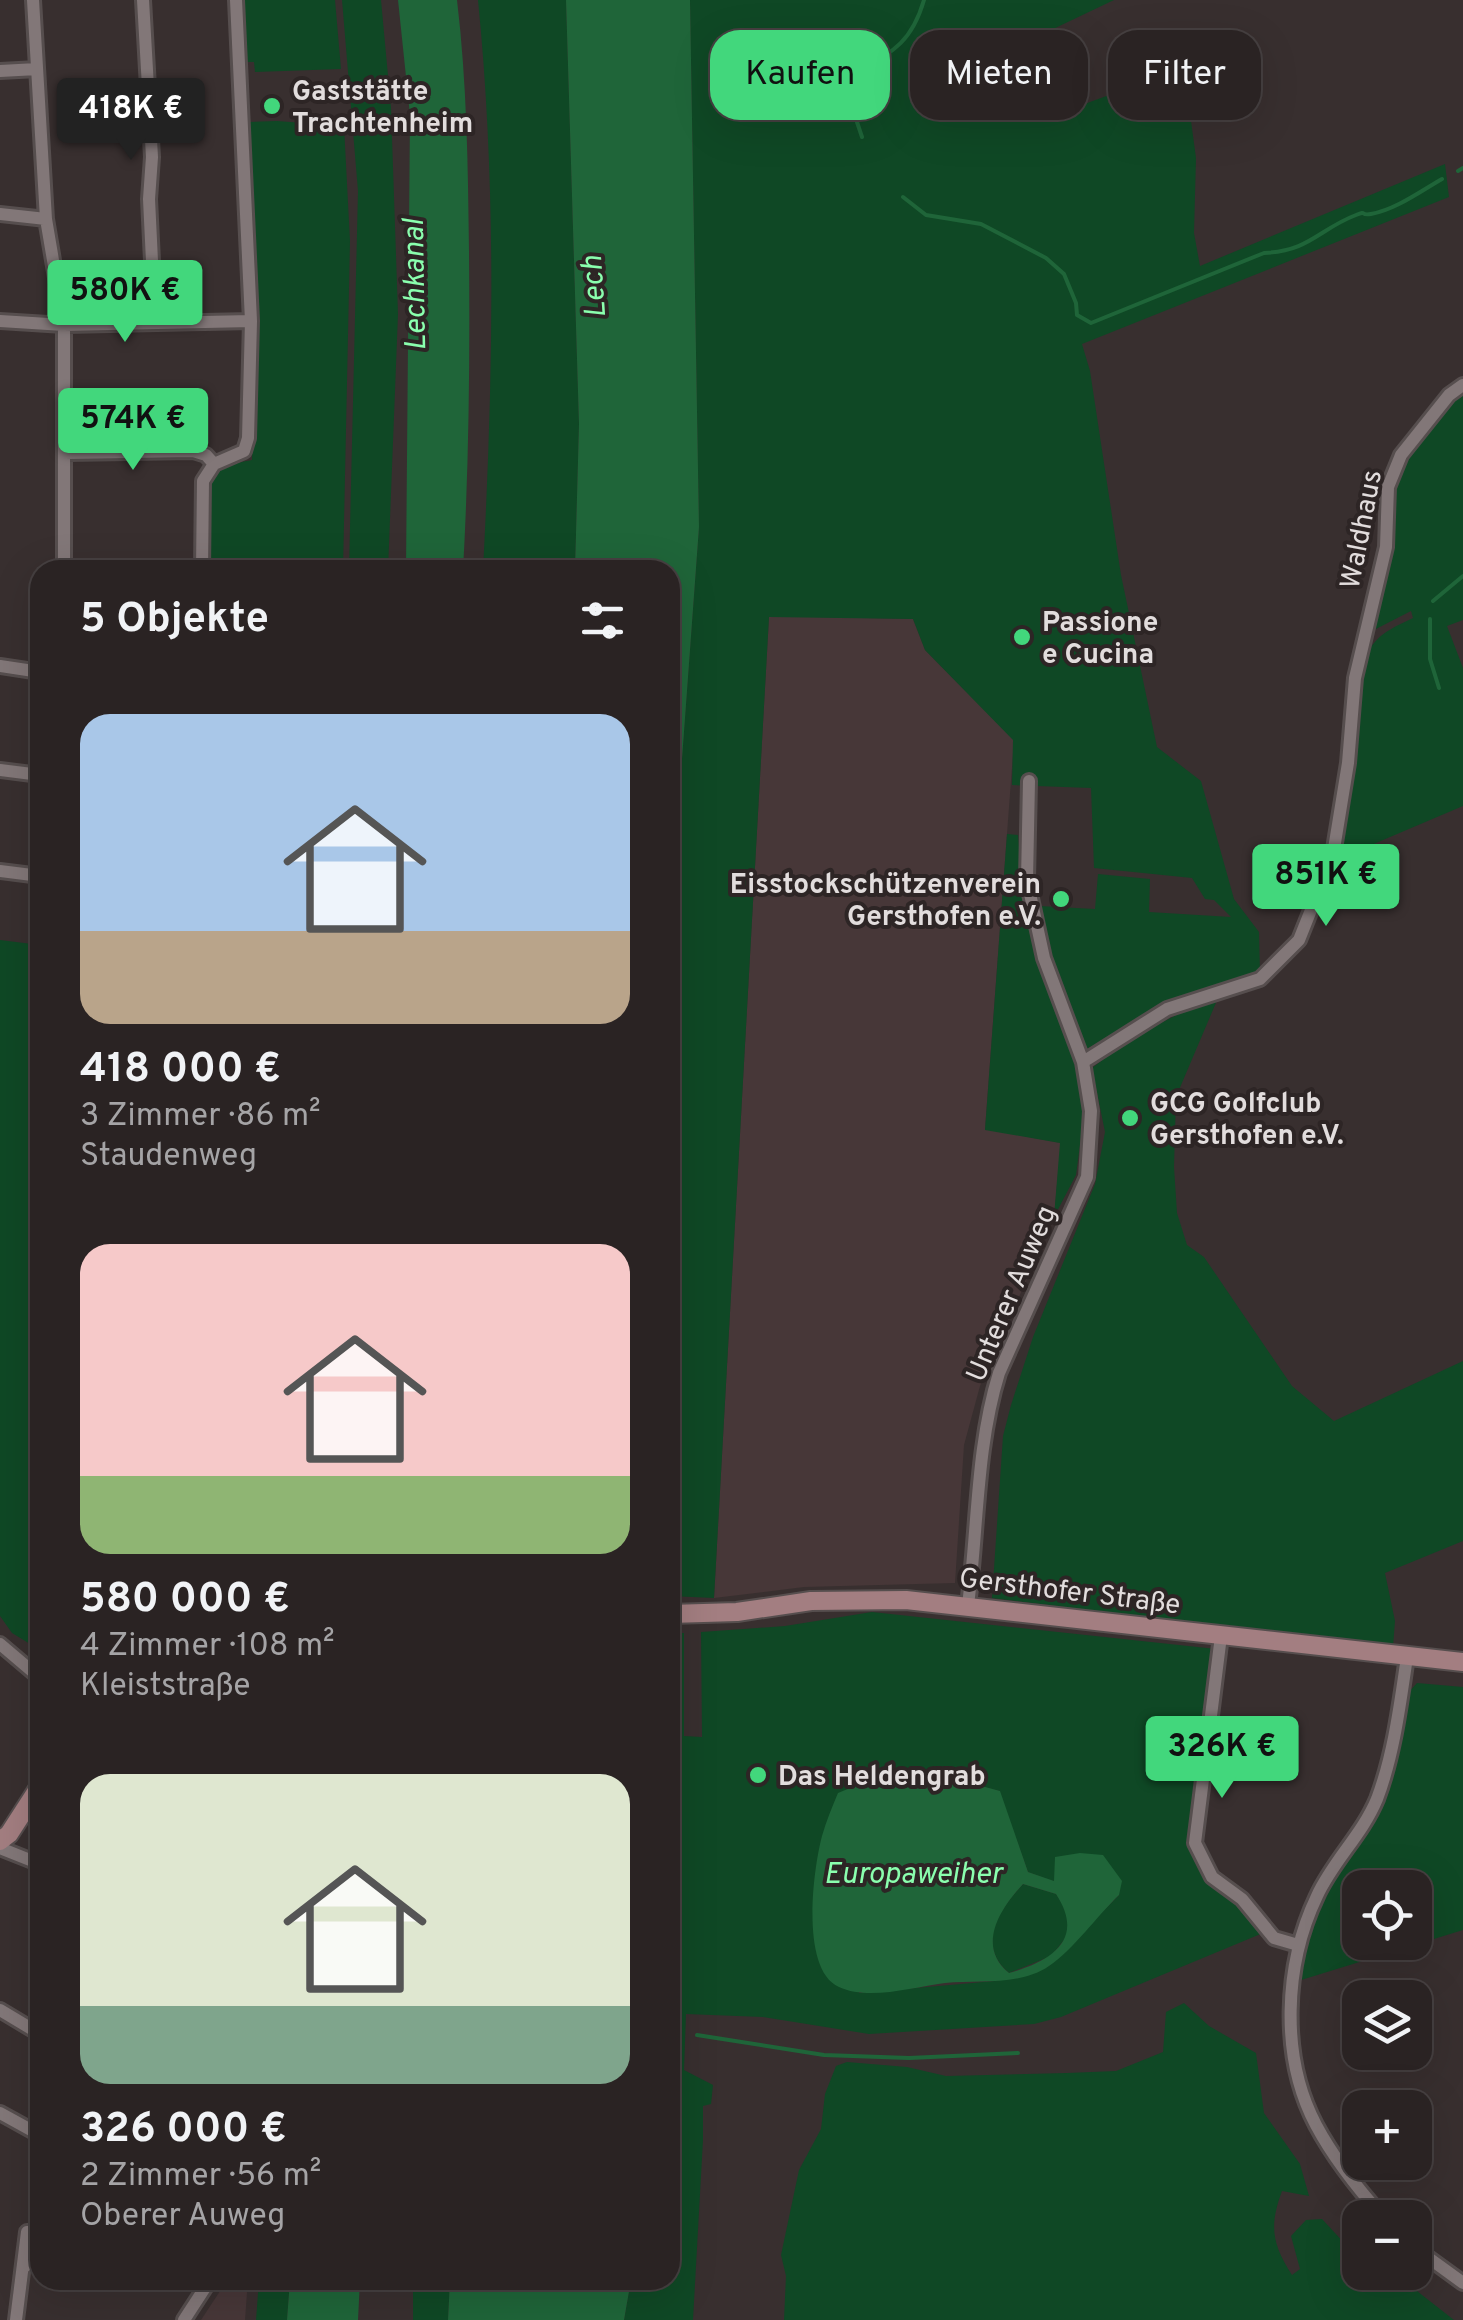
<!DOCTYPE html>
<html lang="de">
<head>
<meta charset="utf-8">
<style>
  :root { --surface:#2a2323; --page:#362f30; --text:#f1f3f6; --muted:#a5a4a6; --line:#464041; --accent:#42d77c }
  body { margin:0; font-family:Overpass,sans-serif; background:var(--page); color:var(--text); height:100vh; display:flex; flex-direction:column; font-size:38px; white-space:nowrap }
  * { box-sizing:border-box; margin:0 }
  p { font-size:32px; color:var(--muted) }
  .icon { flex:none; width:55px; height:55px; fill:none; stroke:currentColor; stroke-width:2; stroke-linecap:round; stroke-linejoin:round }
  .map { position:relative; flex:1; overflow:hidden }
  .side { position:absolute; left:30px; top:560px; width:650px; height:1730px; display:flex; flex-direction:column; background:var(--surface); border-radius:30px; box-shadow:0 10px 40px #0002,0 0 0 2px var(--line) }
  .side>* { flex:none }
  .top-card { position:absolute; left:710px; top:30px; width:602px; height:90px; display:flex; gap:20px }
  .fabs { position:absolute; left:1342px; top:1870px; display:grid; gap:20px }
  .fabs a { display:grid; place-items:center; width:90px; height:90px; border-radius:20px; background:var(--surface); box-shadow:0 10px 40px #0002,0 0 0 2px var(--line); font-size:50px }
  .price { position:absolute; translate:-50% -85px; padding:0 22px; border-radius:10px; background:var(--accent); color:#111; font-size:32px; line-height:65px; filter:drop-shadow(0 2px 5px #0008) }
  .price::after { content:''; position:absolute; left:50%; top:60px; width:30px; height:22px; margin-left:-15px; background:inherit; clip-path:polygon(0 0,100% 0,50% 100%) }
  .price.on { background:#222; color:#fff }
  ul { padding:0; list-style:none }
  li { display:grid; align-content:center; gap:20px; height:530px; padding:0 50px }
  li span { display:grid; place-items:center; height:310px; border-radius:30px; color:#555 }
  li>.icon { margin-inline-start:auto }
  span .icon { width:180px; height:180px; fill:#fffc; stroke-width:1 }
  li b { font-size:42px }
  h2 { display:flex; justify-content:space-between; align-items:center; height:120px; padding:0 50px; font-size:42px }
  .pill { padding:0 35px; border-radius:30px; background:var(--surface); box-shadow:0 10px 40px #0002,0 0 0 2px var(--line); font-size:35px; line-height:90px }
  .pill.on { background:var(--accent); color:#111 }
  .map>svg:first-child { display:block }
  .built { fill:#473738 }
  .green { fill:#0f4825; fill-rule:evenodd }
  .water { fill:#1f6539; fill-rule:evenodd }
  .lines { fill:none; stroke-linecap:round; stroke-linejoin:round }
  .stream { stroke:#1f6539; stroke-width:4 }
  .minor-casing { stroke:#564e4e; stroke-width:18 }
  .secondary-casing { stroke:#564e4e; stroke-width:22 }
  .minor { stroke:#827778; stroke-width:12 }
  .secondary { stroke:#a37e81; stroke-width:18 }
  .poi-dot { fill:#42d77c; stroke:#2d2525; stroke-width:4 }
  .labels { text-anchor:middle; stroke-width:8; stroke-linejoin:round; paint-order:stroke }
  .poi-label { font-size:28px; font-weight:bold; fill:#e2dddd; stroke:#2d2525; text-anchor:start }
  .street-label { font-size:28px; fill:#e2dddd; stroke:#2d2525 }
  .water-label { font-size:30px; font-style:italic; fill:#8affae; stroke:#2d2525 }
</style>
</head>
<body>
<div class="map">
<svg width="1463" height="2320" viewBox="0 0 1463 2320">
  <rect width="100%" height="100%" fill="#382f2f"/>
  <!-- built -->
  <path class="built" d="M 769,616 L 913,619 L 925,650 L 1014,740 L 985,1129 L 1061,1143 L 1054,1217 L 980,1386 L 964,1445 L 955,1583 L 804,1587 L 714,1598 Z
    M 226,2282 L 239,2284 L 247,2292 L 245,2320 L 201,2320 Z"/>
  <!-- green -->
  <path class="green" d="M 241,0 L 335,0 L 341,69 L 255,72 L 254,62 L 247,62 Z
    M 342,0 L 381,0 L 391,108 L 398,314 L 388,570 L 349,570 L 358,191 Z
    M 478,0 L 566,0 L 579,424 L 575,570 L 483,570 C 493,380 497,190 478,0 Z
    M 690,0 L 1114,0 L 1028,41 L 1068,110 L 1142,83 L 1189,106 L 1196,158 L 1194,233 L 1200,266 L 1445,164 L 1449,197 L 1082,344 L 1090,371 L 1121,575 L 1157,747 L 1201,781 L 1234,899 L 1259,932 L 1260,973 L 1165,1005 L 1083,1051 L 1051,957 L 1039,906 L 1095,909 L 1098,874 L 1150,879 L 1149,912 L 1231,917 L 1214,900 L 1205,899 L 1192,878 L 1094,868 L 1091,788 L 1012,785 L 1013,740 L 925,650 L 913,619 L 769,617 L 714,1598 L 670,1596 L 670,923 L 699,527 Z
    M 277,121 L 344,126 L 350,241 L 343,570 L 208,570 L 210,484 C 218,464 233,464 252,460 L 257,304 L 250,122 Z
    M 1463,389 L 1463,620 L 1447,626 L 1463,668 L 1463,806 L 1336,860 L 1358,678 C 1369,641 1378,634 1413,618 L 1411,611 L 1370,632 C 1377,586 1383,490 1406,454 C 1421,430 1443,409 1463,389 Z
    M 1007,834 L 1018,835 L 1022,880 L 1074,1052 L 1085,1107 L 1076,1175 L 1054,1217 L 1060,1143 L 985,1130 Z
    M 0,940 L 40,945 L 40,1650 L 12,1633 L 0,1616 Z
    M 1218,998 L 1176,1097 L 1174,1167 L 1177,1213 L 1187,1245 L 1204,1257 L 1292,1386 L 1334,1421 L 1463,1361 L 1463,1541 L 1385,1573 L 1395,1621 L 1393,1647 L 992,1598 L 1003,1436 L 1011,1405 L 1033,1337 L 1095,1184 L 1105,1132 L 1092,1068 C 1132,1037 1170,1015 1218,998 Z
    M 872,1612 L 1216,1649 L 1194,1849 L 1241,1902 L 1263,1933 L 1061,2017 L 1034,2024 L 869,2034 L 763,2017 L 686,2014 L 684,2070 L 713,2085 L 711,2104 L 703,2106 L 703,2140 L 693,2320 L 624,2320 L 631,2280 L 670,2280 L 670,1633 L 684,1633 L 684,1736 L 702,1737 L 701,1632 L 785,1626 ZM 896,1769 L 948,1777 L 999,1791 L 1028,1872 L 1055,1882 L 1119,1895 L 1049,1966 L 1029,1975 L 995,1981 L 859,1993 Z
    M 1417,1683 L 1463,1687 L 1463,1930 L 1298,1981 L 1310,1927 L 1332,1885 L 1372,1825 L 1382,1804 L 1399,1750 L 1408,1693 ZM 1360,1888 L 1415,1888 L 1415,1942 L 1360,1942 Z
    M 1023,1884 L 1056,1894 L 1068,1912 L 1068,1935 L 1051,1956 L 1009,1973 C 975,1944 1000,1909 1023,1884 Z
    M 1184,2003 L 1209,2026 L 1256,2053 L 1264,2113 L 1300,2164 L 1309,2196 L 1282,2191 C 1269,2226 1272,2244 1292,2275 L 1300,2269 L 1291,2236 L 1306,2220 L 1322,2219 L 1348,2247 L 1344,2261 L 1359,2273 L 1394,2273 L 1454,2320 L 784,2320 L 786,2276 L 781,2255 L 799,2170 L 821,2129 L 825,2094 L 836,2066 L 847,2062 L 907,2067 L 946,2076 L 1067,2073 L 1116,2071 L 1163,2052 L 1166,2012 Z
    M 259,2280 L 290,2280 L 287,2320 L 256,2320 Z
    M 413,2280 L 450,2280 L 448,2320 L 413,2320 Z"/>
  <!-- water -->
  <path class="water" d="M 398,0 L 457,0 C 467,83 468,167 469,251 C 470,357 469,463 463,570 L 406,570 L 410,115 Z
    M 566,0 L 690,0 L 699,527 L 670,923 L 670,570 L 575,570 L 579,424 Z
    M 896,1769 L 948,1777 L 1000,1791 L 1028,1872 L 1054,1881 L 1055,1857 L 1080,1853 L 1103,1855 L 1122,1881 L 1119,1895 C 1097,1916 1074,1949 1049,1966 C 1020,1986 978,1980 945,1983 C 913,1987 869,2001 839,1987 C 800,1970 813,1870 822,1836 C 826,1822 832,1807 838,1793 ZM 1023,1884 L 1056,1894 C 1086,1940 1051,1961 1009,1973 C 976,1946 1000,1909 1023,1884 Z
    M 290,2280 L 360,2280 L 358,2320 L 287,2320 Z
    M 450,2280 L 631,2280 L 624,2320 L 448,2320 Z"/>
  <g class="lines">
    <!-- stream -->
    <path class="stream" d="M 862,137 L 854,113 L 852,75 C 890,53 911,45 924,0
      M 1458,171 L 1463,168
      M 903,197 L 926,215 L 981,224 L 1046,258 L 1064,274 L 1076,303 L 1077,315 L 1091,323 L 1264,253 C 1310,251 1319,229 1356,215 C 1368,210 1359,216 1371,214 C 1395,210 1421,191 1442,179
      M 1433,601 L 1463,576
      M 1430,619 L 1430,659 L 1439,688
      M 697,2035 L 824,2055 L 909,2058 L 1018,2053"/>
    <defs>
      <path id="minor" d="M 33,0 L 46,219 L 64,325 L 64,570
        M 143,0 L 152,157 L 149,199 L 155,323
        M 0,71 L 37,69
        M 0,214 L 46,219
        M 0,321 L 64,325 L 251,321
        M 65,453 L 193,451 L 206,455 L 214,464
        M 202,570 L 203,481 L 214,464 L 244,451 L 248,438 L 251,321 L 236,0
        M 0,666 L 40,672
        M 0,770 L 40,775
        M 0,871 L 40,876
        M 1083,1062 L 1167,1009 L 1260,979 L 1299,940 L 1333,855 L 1348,763 L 1355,678 L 1386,547 L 1388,487 L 1401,455 L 1449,395 L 1463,385
        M 968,1605 C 978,1528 976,1447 999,1373 L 1087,1177 L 1091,1111 L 1083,1062 L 1044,958 L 1027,880 L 1029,781
        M 1221,1636 L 1195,1843 L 1212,1877 L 1242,1899 L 1274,1938 L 1298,1945
        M 0,1644 L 40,1678
        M 0,1848 L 40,1864
        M 0,2010 L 40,2034
        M 0,2113 L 40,2135
        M 1384,2218 C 1358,2189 1334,2159 1316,2125 C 1280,2057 1284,1965 1317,1896 C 1333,1861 1362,1835 1377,1799 C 1394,1754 1400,1704 1407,1657
        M 1415,2248 L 1463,2283
        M 23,2268 L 40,2253
        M 16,2320 L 27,2232 L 40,2234
        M 184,2320 L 210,2280"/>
      <path id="secondary" d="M 670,1614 L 737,1612 L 811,1601 L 906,1600 L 1463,1662
        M 0,1841 L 9,1834 L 40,1786"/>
    </defs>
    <!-- minor casing -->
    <use href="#minor" class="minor-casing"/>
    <!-- secondary casing -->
    <use href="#secondary" class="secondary-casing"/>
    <!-- minor -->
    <use href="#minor" class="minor"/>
    <!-- secondary -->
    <use href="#secondary" class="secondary"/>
  </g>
  <!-- markers -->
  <g class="poi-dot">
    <circle cx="272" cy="106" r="10"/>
    <circle cx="1022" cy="637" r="10"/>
    <circle cx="1061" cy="899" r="10"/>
    <circle cx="1130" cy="1118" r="10"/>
    <circle cx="758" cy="1775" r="10"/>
  </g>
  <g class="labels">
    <!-- poi labels -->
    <g class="poi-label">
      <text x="292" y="100">Gaststätte<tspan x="292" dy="32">Trachtenheim</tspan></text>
      <text x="1042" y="631">Passione<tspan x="1042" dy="32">e Cucina</tspan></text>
      <text x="1041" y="893" text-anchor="end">Eisstockschützenverein<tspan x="1041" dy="32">Gersthofen e.V.</tspan></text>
      <text x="1150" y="1112">GCG Golfclub<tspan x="1150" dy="32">Gersthofen e.V.</tspan></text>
      <text x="778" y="1785">Das Heldengrab</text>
    </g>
    <!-- street labels -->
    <g class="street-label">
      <text transform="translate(1360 529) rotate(-79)" y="10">Waldhaus</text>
      <text transform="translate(1010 1293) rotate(-67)" y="10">Unterer Auweg</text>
      <text transform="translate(1070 1590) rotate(7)" y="10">Gersthofer Straße</text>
    </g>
    <!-- water labels -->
    <g class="water-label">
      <text transform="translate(414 285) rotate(-91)" y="10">Lechkanal</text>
      <text transform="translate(593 287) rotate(-94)" y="10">Lech</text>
      <text x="913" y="1883">Europaweiher</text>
    </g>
  </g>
</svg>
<div class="fabs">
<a><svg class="icon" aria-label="locate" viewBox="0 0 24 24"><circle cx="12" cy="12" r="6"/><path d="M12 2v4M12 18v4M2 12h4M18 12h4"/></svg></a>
<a><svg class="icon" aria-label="layers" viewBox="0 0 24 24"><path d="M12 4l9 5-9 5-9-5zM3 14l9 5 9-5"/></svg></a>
<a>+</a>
<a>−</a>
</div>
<b class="price on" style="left:131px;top:163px">418K €</b>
<b class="price" style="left:125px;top:345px">580K €</b>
<b class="price" style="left:133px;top:473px">574K €</b>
<b class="price" style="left:1326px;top:929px">851K €</b>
<b class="price" style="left:1222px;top:1801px">326K €</b>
<div class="top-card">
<a class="pill on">Kaufen</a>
<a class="pill">Mieten</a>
<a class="pill">Filter</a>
</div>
<section class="side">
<h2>5 Objekte<svg class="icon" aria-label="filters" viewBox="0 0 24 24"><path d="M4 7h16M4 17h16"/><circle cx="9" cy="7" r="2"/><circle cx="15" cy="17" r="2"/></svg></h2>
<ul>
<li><span style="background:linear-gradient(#a9c7e8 70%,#b9a48a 0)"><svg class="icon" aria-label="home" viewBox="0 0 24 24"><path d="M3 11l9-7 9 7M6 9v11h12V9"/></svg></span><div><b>418 000 €</b><p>3 Zimmer · 86 m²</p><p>Staudenweg</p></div></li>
<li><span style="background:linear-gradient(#f6c9c9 75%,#8fb573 0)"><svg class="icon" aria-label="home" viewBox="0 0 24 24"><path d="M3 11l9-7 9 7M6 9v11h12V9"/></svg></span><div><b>580 000 €</b><p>4 Zimmer · 108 m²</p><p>Kleiststraße</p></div></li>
<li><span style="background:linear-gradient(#dfe7d0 75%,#7fa58c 0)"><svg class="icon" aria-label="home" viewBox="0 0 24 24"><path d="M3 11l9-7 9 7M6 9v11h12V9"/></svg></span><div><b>326 000 €</b><p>2 Zimmer · 56 m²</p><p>Oberer Auweg</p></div></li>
</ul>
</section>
</div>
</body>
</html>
